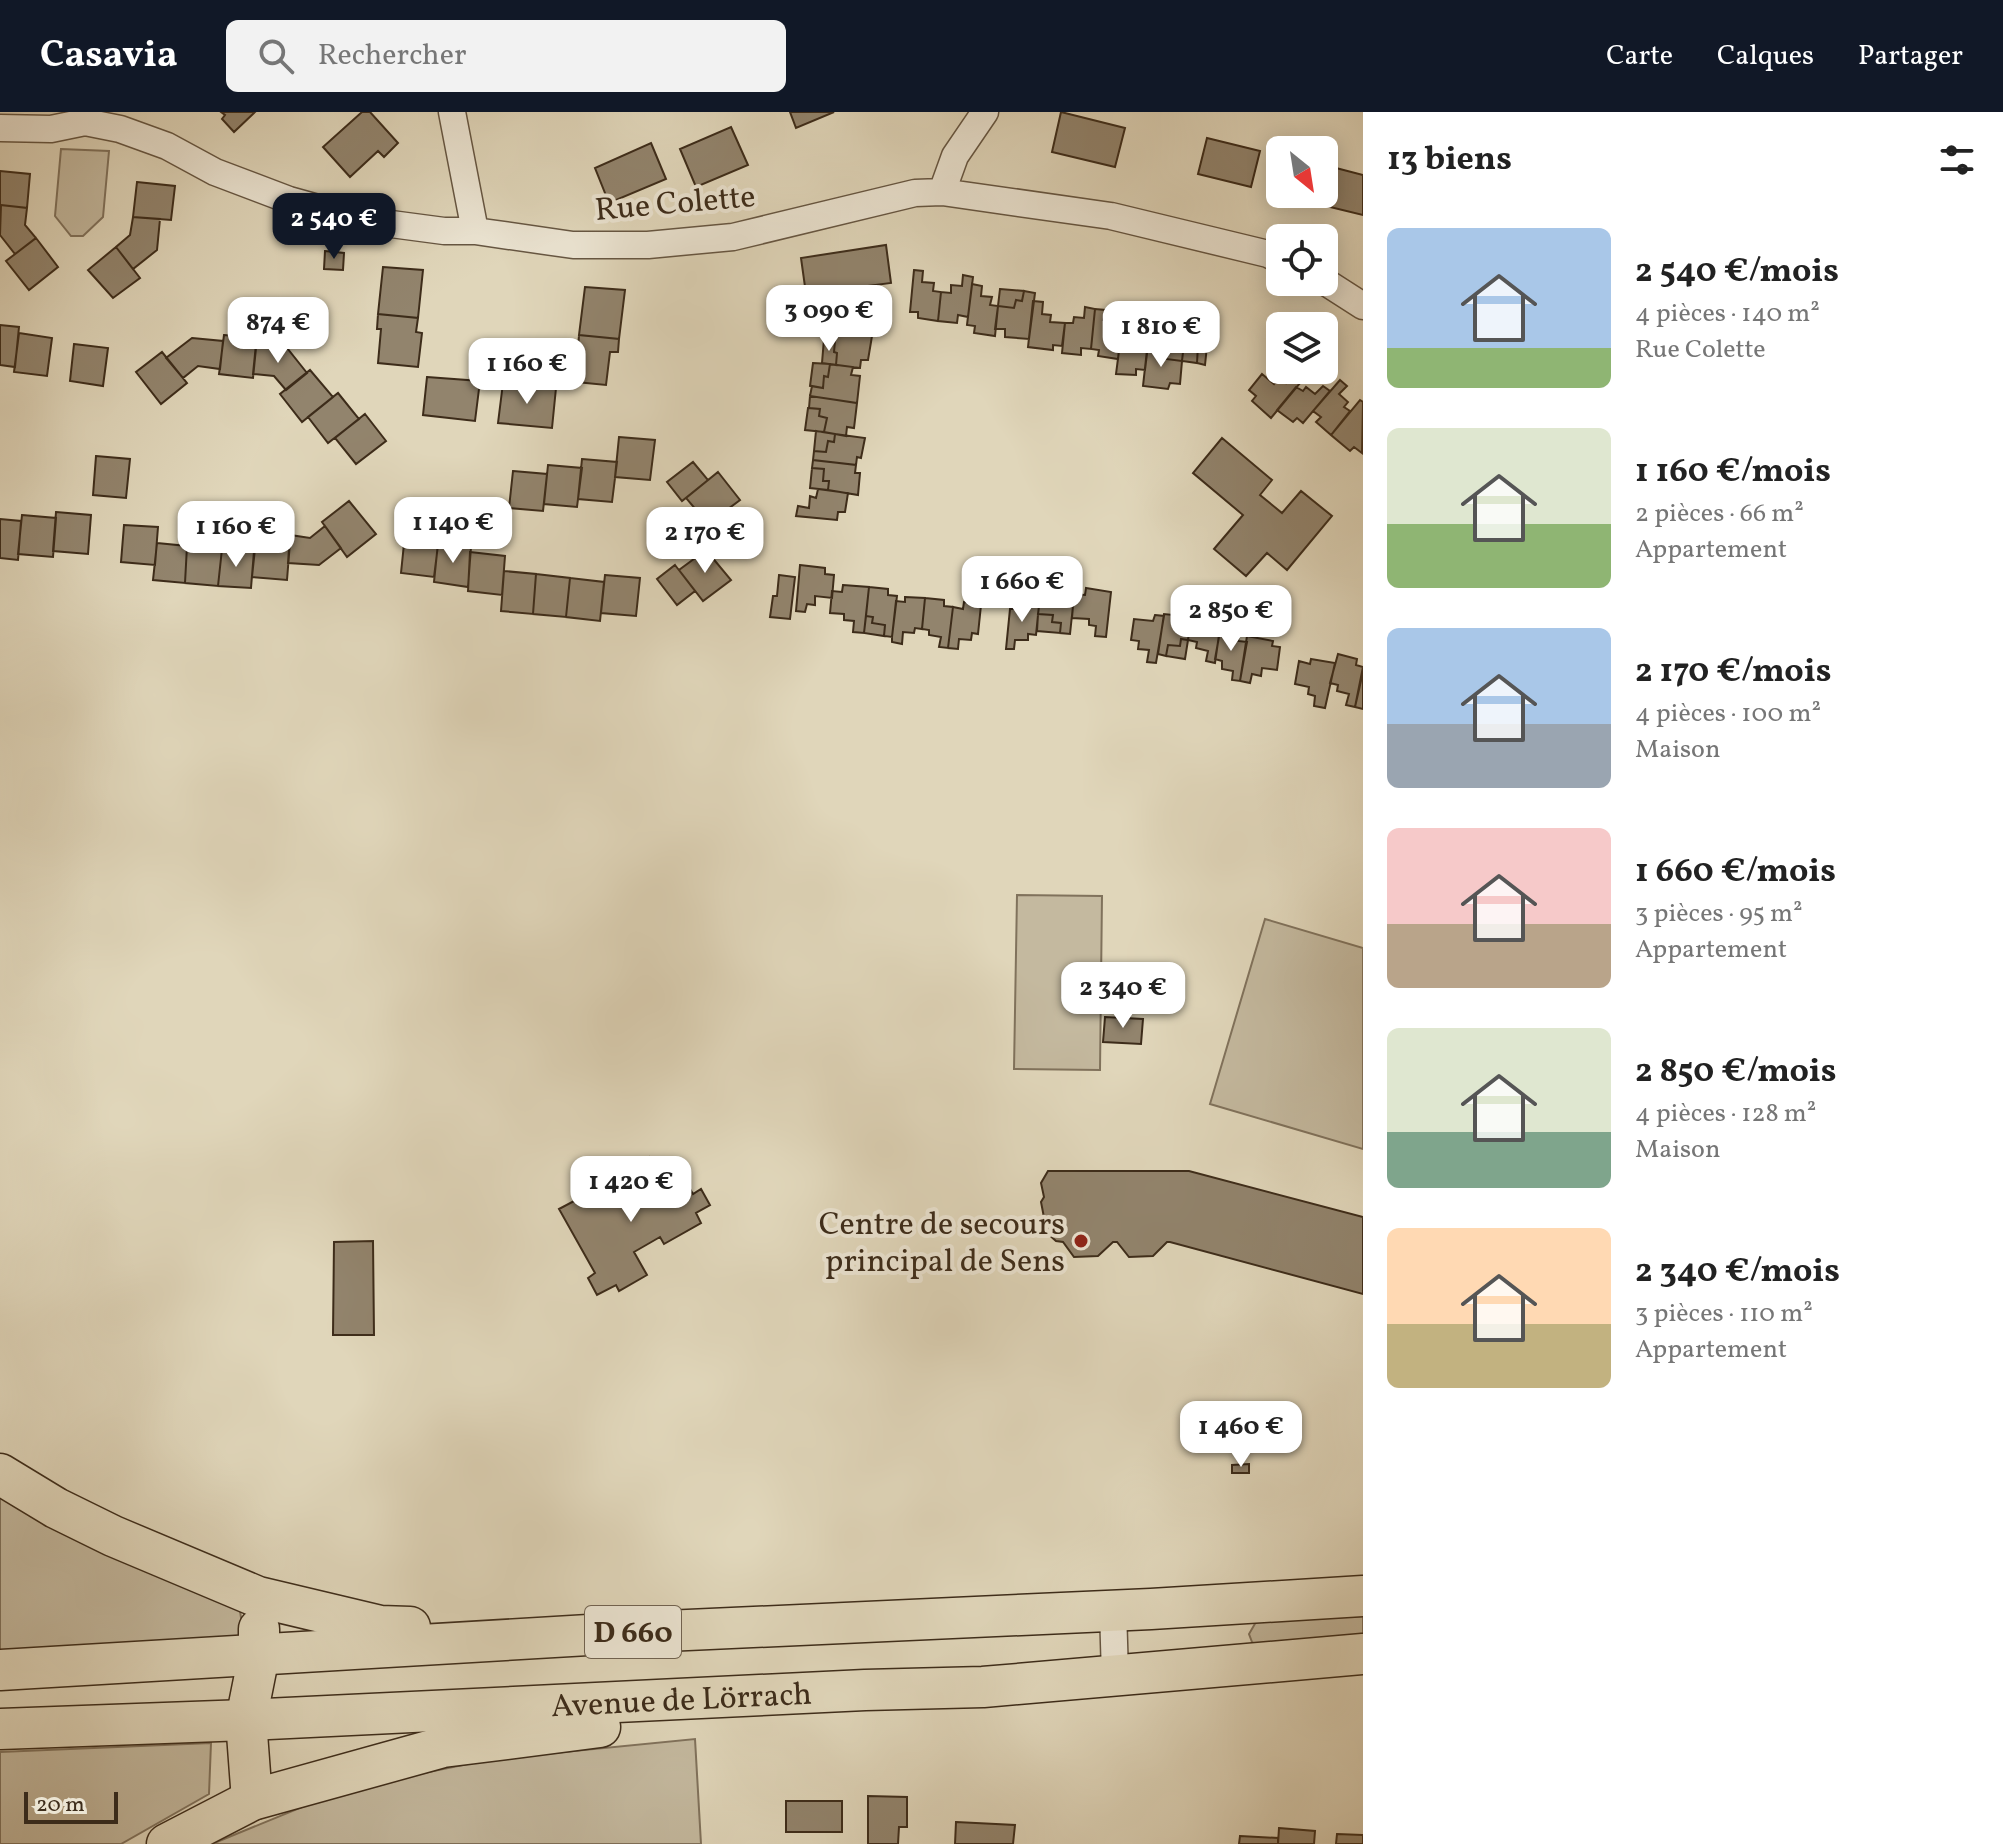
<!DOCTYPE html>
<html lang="fr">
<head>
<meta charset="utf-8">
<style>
  :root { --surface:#fff; --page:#f2f2f2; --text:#222; --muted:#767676; --accent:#111827 }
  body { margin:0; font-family:Vollkorn,serif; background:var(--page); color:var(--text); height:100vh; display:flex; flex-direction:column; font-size:30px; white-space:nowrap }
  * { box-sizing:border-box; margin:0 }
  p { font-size:26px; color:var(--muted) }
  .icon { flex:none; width:44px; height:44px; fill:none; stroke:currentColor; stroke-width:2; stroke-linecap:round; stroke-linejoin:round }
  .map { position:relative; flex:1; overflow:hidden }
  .side { display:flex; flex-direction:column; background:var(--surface); width:640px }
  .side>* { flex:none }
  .needle { width:52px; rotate:150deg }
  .tools { position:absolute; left:1266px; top:24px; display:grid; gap:16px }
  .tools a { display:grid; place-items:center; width:72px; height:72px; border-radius:12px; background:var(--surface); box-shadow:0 4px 20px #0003; font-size:40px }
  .scale { position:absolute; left:24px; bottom:20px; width:94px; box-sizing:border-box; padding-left:8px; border:4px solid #3d2c1a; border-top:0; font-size:22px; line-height:28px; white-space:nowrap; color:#3d2c1a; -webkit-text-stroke:6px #ebe4d2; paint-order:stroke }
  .price { position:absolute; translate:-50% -68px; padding:0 18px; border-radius:16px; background:#fff; color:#222; font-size:26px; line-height:52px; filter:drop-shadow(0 2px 4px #0008) }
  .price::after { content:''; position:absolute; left:50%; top:48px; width:24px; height:18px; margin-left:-12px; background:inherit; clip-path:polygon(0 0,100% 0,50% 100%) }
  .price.on { background:var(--accent); color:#fff }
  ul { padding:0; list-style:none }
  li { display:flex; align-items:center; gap:24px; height:200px; padding:0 24px }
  li span { display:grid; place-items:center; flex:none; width:224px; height:160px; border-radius:12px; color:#555 }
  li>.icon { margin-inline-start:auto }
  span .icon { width:96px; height:96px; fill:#fffc; stroke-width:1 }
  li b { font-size:34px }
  h2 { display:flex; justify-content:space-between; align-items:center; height:96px; padding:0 24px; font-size:34px }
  header { display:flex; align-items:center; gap:48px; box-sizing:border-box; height:112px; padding:0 40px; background:var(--accent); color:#fff }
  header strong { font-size:38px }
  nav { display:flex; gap:44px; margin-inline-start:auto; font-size:28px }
  .search { width:560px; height:72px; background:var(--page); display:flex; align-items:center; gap:20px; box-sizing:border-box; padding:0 28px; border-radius:12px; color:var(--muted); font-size:30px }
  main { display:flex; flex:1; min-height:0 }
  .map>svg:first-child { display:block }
  .green { fill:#c4b99f; stroke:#80725c; stroke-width:2 }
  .building { fill:#92846d; stroke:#3d2c1a; stroke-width:2 }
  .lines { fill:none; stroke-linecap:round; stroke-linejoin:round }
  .street-casing { stroke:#665642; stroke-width:29 }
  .primary-casing { stroke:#3d2c1a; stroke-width:43 }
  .street { stroke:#ebe4d2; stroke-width:26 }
  .primary { stroke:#e0d6ba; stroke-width:40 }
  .poi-dot { fill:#8f2418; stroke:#ebe4d2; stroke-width:3 }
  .labels { text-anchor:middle; stroke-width:8; stroke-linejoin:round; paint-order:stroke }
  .shield { fill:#ebe4d2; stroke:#716351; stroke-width:2 }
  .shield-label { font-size:30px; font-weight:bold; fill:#3d2c1a }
  .street-label { font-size:32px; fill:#3d2c1a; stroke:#ebe4d2 }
  .poi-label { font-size:32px; fill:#3d2c1a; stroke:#ebe4d2; text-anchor:end }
</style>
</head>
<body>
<header>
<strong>Casavia</strong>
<div class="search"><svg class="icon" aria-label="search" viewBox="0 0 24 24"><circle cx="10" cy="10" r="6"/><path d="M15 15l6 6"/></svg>Rechercher</div>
<nav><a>Carte</a><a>Calques</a><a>Partager</a></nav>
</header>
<main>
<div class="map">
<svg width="1363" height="1732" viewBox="0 0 1363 1732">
  <rect width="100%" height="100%" fill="#e0d6ba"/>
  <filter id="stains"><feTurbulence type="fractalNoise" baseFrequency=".0025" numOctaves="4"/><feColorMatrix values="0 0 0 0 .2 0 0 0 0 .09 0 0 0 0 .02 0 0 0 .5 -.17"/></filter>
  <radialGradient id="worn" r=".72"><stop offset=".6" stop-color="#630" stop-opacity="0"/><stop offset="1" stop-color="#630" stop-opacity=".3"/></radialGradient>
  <!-- green -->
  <path class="green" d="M 61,37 L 109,39 L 103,105 L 83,124 L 71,124 L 55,104 Z
    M 1017,783 L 1102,784 L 1100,958 L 1014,957 Z
    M 1265,807 L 1363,836 L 1363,1037 L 1210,992 Z
    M 0,1380 L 224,1478 L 240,1499 L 245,1532 L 0,1542 Z
    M 1363,1504 L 1363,1525 L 1260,1536 L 1252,1530 L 1249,1522 L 1256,1510 Z
    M 695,1627 L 701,1732 L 212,1732 L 346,1677 L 492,1647 Z
    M 211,1631 L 209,1682 L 121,1732 L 0,1732 L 0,1640 Z"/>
  <!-- building -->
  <path class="building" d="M 221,0 L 255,0 L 234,20 L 222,7 L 225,3 Z
    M 362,0 L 370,0 L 398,31 L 384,45 L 378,39 L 350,65 L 323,35 Z
    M 790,0 L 834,0 L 796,16 Z
    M 1061,0 L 1125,16 L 1115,55 L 1052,40 Z
    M 731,15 L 748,53 L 696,75 L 680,37 Z
    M 1207,26 L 1260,39 L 1251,75 L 1198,62 Z
    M 651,31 L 666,67 L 609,91 L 595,56 Z
    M 1336,56 L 1363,63 L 1363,103 L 1326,94 Z
    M 0,59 L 30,62 L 27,96 L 0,93 Z
    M 137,70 L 175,74 L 171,108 L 133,105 Z
    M 1,93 L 27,96 L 25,113 L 36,126 L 15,142 L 0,123 Z
    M 133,105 L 160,107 L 157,138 L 133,157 L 116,135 L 130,123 Z
    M 36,126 L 58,155 L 29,178 L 6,149 Z
    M 886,133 L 891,171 L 806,182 L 801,146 Z
    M 116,135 L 140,166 L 113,186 L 88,158 Z
    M 325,139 L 344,141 L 343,158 L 324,157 Z
    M 383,155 L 423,158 L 418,206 L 378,202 Z
    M 914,158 L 923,159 L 922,170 L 934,171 L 933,179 L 941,180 L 938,209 L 918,206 L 918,200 L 910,200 Z
    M 963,163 L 973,165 L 968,205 L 958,203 L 957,211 L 938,209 L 941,180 L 951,181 L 951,173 L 962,174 Z
    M 972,172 L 982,174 L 981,184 L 992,185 L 990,193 L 998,194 L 995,224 L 974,221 L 975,214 L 967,213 Z
    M 585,175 L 625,178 L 619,227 L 579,223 Z
    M 1000,177 L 1024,179 L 1022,189 L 1016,188 L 1014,196 L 998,194 Z
    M 1024,179 L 1035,181 L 1029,227 L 1005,225 L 1005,217 L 995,217 L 998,194 L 1014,196 L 1016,188 L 1022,189 Z
    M 273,188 L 304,192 L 302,210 L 271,206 Z
    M 1033,189 L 1043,190 L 1042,202 L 1051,203 L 1050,210 L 1065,211 L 1062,234 L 1053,233 L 1053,238 L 1028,235 Z
    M 1085,195 L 1095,197 L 1091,237 L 1081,236 L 1081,243 L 1062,241 L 1065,211 L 1073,211 L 1074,205 L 1084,206 Z
    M 1095,197 L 1105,198 L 1103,208 L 1114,210 L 1113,216 L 1121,217 L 1118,247 L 1098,244 L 1099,238 L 1091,237 Z
    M 378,202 L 418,206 L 416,220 L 422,221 L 418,255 L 378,251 L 381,217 L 377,217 Z
    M 847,206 L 858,206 L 856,222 L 846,221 Z
    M 1187,206 L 1209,208 L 1207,234 L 1198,233 L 1197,251 L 1182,249 Z
    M 0,213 L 19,215 L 15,255 L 0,253 Z
    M 1122,215 L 1141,217 L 1140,227 L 1129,225 L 1128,232 L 1120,231 Z
    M 1141,217 L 1150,217 L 1145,258 L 1136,257 L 1136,263 L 1116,262 L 1120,231 L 1128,232 L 1129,225 L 1140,227 Z
    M 1150,217 L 1185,222 L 1182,249 L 1166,247 L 1167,241 L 1158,240 L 1159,230 L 1148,229 Z
    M 826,218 L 872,224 L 868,248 L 861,248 L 860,256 L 836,253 L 837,241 L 834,240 L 835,229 L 824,227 Z
    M 19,221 L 52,226 L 47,264 L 14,260 Z
    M 224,223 L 257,226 L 253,266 L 219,262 Z
    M 579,223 L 619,227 L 618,240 L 610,240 L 606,273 L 566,269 L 571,236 L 578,236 Z
    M 192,226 L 223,229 L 220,257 L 198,254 L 183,266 L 166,246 Z
    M 824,227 L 835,229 L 834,240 L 837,241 L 836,253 L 822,251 Z
    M 1148,229 L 1159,230 L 1158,240 L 1167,241 L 1166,247 L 1182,249 L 1180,272 L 1170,271 L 1168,277 L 1143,274 Z
    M 74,232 L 108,236 L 103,274 L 70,269 Z
    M 256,232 L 287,236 L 307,261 L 286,278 L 274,264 L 253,262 Z
    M 1198,233 L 1207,234 L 1205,253 L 1197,251 Z
    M 162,240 L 187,271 L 161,292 L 136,260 Z
    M 813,251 L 830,252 L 828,265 L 824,264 L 823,276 L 810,274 Z
    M 830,252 L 853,255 L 851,263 L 860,264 L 857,291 L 810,284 L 812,274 L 823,276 L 824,264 L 828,265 Z
    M 310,258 L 333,285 L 302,310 L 280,282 Z
    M 1262,262 L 1274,272 L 1279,266 L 1286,271 L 1292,263 L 1301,270 L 1271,306 L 1252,289 L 1256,284 L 1249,278 Z
    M 427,265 L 480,269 L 475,309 L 423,303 Z
    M 1340,268 L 1347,274 L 1339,282 L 1348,290 L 1344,295 L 1350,299 L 1331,323 L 1316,310 L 1321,305 L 1313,299 Z
    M 503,271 L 556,276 L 552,316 L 498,311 Z
    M 1323,274 L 1330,279 L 1303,311 L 1297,306 L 1293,310 L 1277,298 L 1296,275 L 1303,279 L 1306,275 L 1315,282 Z
    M 338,281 L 359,307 L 328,331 L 308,305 Z
    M 810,284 L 857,291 L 854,316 L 847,315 L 846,324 L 824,320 L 827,306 L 819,304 L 820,297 L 809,296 Z
    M 1360,288 L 1363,290 L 1362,341 L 1354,335 L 1350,339 L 1331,323 Z
    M 808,296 L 820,297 L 819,304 L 827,306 L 824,320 L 805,318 Z
    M 365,302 L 386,329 L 356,352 L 335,326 Z
    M 816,319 L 835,322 L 834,330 L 828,329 L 826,340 L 814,339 Z
    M 835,322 L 865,326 L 861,346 L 857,345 L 856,353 L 813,348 L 814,339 L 826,340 L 828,329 L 834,330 Z
    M 619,325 L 655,328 L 650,368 L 615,365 Z
    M 1222,326 L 1272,368 L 1260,383 L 1282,401 L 1301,379 L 1332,404 L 1287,458 L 1267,441 L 1246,464 L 1214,437 L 1243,403 L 1193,361 Z
    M 96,344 L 130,347 L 126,386 L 93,383 Z
    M 582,347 L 617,350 L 612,390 L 578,387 Z
    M 813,348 L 856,353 L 855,361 L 860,361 L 858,383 L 828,378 L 829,369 L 823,369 L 824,357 L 812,356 Z
    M 693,350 L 708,368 L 682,389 L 667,370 Z
    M 548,353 L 582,356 L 577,395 L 544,392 Z
    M 812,356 L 824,357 L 823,369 L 829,369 L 828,378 L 810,376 Z
    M 513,359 L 547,362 L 543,399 L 509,396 Z
    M 718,360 L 740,388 L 708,412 L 686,386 Z
    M 818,377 L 848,381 L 845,400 L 838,400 L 837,408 L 796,404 L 798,394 L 809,396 L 810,384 L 816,386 Z
    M 349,389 L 376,422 L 347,445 L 322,410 Z
    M 56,400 L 91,403 L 88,442 L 53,439 Z
    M 22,403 L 56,406 L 53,445 L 18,442 Z
    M 0,407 L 21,409 L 18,448 L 0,446 Z
    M 124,413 L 158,415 L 155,453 L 121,450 Z
    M 325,414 L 341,436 L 319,453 L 288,451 L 290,423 L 310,426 Z
    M 405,422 L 439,425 L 434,465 L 401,461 Z
    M 256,427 L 290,430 L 287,468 L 252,465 Z
    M 157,431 L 187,434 L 185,471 L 153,468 Z
    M 438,431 L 471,435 L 468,475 L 434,470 Z
    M 187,434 L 222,437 L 218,474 L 185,471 Z
    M 222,437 L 254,439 L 251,476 L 218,474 Z
    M 706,438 L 731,468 L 703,489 L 679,458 Z
    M 470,440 L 505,444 L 502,483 L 468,479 Z
    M 675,453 L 695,479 L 677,493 L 657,467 Z
    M 800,453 L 825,456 L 825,462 L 834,463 L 832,486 L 815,484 L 815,493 L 807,492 L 805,500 L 796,499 Z
    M 504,459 L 536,462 L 533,502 L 501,499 Z
    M 536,462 L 570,466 L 566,505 L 533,502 Z
    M 605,463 L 640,466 L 636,504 L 601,501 Z
    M 779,463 L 795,465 L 790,507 L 770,505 L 773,484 L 777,484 Z
    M 570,466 L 604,470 L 600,509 L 566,505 Z
    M 843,473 L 869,475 L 864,521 L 853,520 L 854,509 L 844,508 L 844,502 L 830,501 L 832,479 L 842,480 Z
    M 1050,473 L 1075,475 L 1070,522 L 1060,521 L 1061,511 L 1052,510 L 1053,503 L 1038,502 L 1041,479 L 1049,481 Z
    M 869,475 L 888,477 L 888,483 L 897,484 L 892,525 L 884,524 L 885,513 L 872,511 L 873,505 L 866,504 Z
    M 1086,476 L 1111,480 L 1106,525 L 1095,524 L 1096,514 L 1089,513 L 1089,507 L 1072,506 L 1074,482 L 1085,483 Z
    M 905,485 L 925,486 L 922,517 L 915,516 L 914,521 L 903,520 L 902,532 L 892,530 L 892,525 L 896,489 L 905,490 Z
    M 925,486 L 944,488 L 944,494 L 953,495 L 948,536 L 939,535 L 941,525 L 929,523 L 929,518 L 922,517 Z
    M 964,490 L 981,493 L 978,522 L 972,521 L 971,528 L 959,527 L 958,537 L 948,536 L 953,495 L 963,497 Z
    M 1019,491 L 1039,493 L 1036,523 L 1028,522 L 1028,528 L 1015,528 L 1014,537 L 1006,537 L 1010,497 L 1018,497 Z
    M 1174,497 L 1192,499 L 1188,528 L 1181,527 L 1180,534 L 1168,533 L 1166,544 L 1158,542 L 1164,502 L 1173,503 Z
    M 1192,499 L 1213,502 L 1212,509 L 1221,509 L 1215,551 L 1206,549 L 1208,539 L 1196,536 L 1197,530 L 1188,528 Z
    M 1038,502 L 1053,503 L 1052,510 L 1061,511 L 1060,521 L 1037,519 Z
    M 1155,503 L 1164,504 L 1156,551 L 1147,550 L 1149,538 L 1138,537 L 1139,529 L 1131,528 L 1134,507 L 1153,509 Z
    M 866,504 L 873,505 L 872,511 L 885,513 L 884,524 L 864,521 Z
    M 1220,519 L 1240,521 L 1238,529 L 1247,530 L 1240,569 L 1232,568 L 1233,559 L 1222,557 L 1222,549 L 1215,547 Z
    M 1247,524 L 1273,529 L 1272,534 L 1280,535 L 1277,558 L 1262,556 L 1261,564 L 1252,562 L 1250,571 L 1240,569 Z
    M 1181,527 L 1188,528 L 1185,547 L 1166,544 L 1168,533 L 1180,534 Z
    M 1338,542 L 1357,547 L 1356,553 L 1363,555 L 1355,595 L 1346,593 L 1349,582 L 1337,579 L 1338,573 L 1330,571 Z
    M 1311,547 L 1335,551 L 1325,596 L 1314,594 L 1315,584 L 1308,582 L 1309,575 L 1295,572 L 1299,549 L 1310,552 Z
    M 1363,560 L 1363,597 L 1355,595 Z
    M 1105,905 L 1143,907 L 1141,932 L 1103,930 Z
    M 649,1045 L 669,1080 L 686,1070 L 693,1082 L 701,1077 L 710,1093 L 696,1101 L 701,1111 L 664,1132 L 660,1125 L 634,1140 L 647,1163 L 619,1179 L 616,1173 L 597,1183 L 588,1166 L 595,1161 L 559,1097 L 589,1081 L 595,1091 L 631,1071 L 623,1059 Z
    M 1048,1059 L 1189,1059 L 1363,1105 L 1363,1182 L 1170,1130 L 1167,1130 L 1153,1144 L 1129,1145 L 1117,1130 L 1113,1130 L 1098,1144 L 1074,1145 L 1063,1130 L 1056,1129 L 1047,1121 L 1041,1090 L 1044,1085 L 1041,1071 Z
    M 373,1129 L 374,1223 L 333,1223 L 334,1130 Z
    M 1249,1352 L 1249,1361 L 1232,1361 L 1232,1353 Z
    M 868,1684 L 907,1685 L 907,1715 L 899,1715 L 898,1732 L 868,1732 Z
    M 786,1689 L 842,1689 L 842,1720 L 786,1720 Z
    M 956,1710 L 1015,1713 L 1013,1732 L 955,1732 Z
    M 1279,1716 L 1315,1719 L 1314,1732 L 1278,1732 Z
    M 1337,1722 L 1363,1723 L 1363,1732 L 1336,1732 Z
    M 1240,1724 L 1278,1726 L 1278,1732 L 1239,1732 Z"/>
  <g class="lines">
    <defs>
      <path id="street" d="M 452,0 L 475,119
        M 0,16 L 51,17 L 85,10 L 120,17 L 167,34 L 215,60 L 289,88 L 361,108 L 444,119 L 475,119 L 573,133 L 648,133 L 733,125 L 915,81 L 942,80 L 1111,104 L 1268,142 L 1280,148
        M 942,80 L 955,44 L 985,0
        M 1324,169 L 1363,194
        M 1113,1498 L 1115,1563"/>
      <g id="primary">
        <path d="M 0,1362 L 56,1396 L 113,1424 L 258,1485 L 380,1514 L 410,1515"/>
        <path d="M 0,1558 L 622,1521 L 1151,1497 L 1363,1484"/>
        <path id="s1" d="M 0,1617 L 246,1608 L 865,1578 L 983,1575 L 1363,1542"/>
        <path d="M 252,1688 L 246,1608 L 259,1543 L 259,1517"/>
        <path d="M 167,1732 L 252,1688 L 443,1635 L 600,1615"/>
      </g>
    </defs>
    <!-- street casing -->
    <use href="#street" class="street-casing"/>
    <!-- primary casing -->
    <use href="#primary" class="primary-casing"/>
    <!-- street -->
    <use href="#street" class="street"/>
    <!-- primary -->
    <use href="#primary" class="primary"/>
  </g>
  <!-- markers -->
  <circle class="poi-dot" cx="1081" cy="1129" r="8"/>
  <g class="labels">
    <!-- shield labels -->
    <rect class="shield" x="585" y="1494" width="96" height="52" rx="6"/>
    <g class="shield-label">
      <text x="633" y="1530">D 660</text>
    </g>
    <!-- street labels -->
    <g class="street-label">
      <text transform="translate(675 90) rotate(-5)" y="11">Rue Colette</text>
      <text dy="11" stroke="none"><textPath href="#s1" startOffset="682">Avenue de Lörrach</textPath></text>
    </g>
    <!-- poi labels -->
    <g class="poi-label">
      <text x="1065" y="1122">Centre de secours<tspan x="1065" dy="37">principal de Sens</tspan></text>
    </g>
  </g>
  <rect width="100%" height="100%" filter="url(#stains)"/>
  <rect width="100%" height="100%" fill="url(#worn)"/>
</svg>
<div class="tools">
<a><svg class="needle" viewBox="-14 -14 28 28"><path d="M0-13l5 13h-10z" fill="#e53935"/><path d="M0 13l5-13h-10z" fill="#767676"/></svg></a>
<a><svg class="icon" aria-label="locate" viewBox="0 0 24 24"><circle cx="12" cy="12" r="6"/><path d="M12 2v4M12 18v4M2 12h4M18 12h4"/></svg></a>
<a><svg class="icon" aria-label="layers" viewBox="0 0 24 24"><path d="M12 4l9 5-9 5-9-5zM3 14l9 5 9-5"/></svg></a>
</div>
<div class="scale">20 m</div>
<b class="price on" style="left:334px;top:149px">2 540 €</b>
<b class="price" style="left:829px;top:241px">3 090 €</b>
<b class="price" style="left:278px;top:253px">874 €</b>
<b class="price" style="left:1161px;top:257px">1 810 €</b>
<b class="price" style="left:527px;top:294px">1 160 €</b>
<b class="price" style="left:453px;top:453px">1 140 €</b>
<b class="price" style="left:236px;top:457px">1 160 €</b>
<b class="price" style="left:705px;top:463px">2 170 €</b>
<b class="price" style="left:1022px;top:512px">1 660 €</b>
<b class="price" style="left:1231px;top:541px">2 850 €</b>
<b class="price" style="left:1123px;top:918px">2 340 €</b>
<b class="price" style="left:631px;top:1112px">1 420 €</b>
<b class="price" style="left:1241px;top:1357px">1 460 €</b>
</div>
<section class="side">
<h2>13 biens<svg class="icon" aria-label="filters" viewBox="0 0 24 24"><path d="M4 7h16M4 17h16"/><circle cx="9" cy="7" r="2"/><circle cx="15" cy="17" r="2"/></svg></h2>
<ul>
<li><span style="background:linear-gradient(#a9c7e8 75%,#8fb573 0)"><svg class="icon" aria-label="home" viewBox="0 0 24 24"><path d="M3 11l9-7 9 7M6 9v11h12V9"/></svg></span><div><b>2 540 €/mois</b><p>4 pièces · 140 m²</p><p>Rue Colette</p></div></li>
<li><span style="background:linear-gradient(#dfe7d0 60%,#8fb573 0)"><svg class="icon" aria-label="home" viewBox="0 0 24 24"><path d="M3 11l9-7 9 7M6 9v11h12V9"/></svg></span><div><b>1 160 €/mois</b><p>2 pièces · 66 m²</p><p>Appartement</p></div></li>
<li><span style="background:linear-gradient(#a9c7e8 60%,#9aa5b1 0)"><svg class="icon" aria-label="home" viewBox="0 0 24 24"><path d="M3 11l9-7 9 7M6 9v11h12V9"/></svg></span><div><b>2 170 €/mois</b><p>4 pièces · 100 m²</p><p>Maison</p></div></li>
<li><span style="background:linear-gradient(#f6c9c9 60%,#b9a48a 0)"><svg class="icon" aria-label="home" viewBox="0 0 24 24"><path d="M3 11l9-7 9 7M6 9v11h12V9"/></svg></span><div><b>1 660 €/mois</b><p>3 pièces · 95 m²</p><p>Appartement</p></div></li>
<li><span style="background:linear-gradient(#dfe7d0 65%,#7fa58c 0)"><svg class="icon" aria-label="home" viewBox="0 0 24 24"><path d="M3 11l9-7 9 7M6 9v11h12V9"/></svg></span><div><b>2 850 €/mois</b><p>4 pièces · 128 m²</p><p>Maison</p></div></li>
<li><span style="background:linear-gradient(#ffd9b3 60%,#c2b280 0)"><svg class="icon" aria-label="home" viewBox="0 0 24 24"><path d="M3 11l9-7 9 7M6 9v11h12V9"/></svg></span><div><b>2 340 €/mois</b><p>3 pièces · 110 m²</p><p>Appartement</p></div></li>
</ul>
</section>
</main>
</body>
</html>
